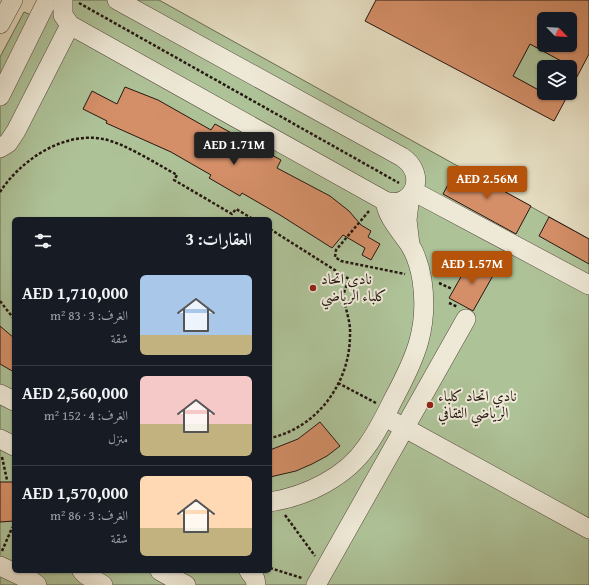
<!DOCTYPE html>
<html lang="ar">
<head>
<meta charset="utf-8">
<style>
  :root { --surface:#171b24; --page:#20242c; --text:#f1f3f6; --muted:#9ea1a6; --line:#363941; --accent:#b45309 }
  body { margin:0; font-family:"Gentium Book Plus",Amiri,serif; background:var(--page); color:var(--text); direction:rtl; height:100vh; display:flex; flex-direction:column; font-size:15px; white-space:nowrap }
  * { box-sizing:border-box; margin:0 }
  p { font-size:13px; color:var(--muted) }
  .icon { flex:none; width:22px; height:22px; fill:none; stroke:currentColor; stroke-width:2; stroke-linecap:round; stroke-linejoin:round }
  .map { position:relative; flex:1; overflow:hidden; direction:ltr }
  .drawer { position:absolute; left:12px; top:217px; width:260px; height:356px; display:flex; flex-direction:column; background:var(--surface); border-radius:6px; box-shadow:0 1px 3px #0004; direction:rtl }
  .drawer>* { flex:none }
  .needle { width:26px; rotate:115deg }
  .fabs { position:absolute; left:537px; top:12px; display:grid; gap:8px }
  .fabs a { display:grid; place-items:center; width:40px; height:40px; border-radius:6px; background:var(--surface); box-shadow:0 1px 3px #0004; font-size:20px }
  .price { position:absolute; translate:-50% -34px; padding:0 9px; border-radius:4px; background:var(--accent); color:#fff; font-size:13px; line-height:26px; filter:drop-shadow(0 1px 2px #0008) }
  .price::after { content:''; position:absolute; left:50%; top:24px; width:12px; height:9px; margin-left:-6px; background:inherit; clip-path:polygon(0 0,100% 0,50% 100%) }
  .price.current { background:#222; color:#fff }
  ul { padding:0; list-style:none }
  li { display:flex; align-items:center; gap:12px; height:100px; padding:0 20px }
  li+li { border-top:1px solid var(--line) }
  li span { display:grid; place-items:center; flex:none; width:112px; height:80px; border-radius:6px; color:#555 }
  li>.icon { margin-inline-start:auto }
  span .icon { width:48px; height:48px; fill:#fffc; stroke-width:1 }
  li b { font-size:17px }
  h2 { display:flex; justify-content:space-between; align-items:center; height:48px; padding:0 20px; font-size:17px }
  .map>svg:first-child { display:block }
  .green { fill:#aec298; stroke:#6a6c54; fill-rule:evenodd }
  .building { fill:#d48f68; stroke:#251711; fill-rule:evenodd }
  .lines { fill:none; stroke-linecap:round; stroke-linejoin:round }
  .minor-casing { stroke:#55483d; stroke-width:20 }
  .path { stroke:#251711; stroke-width:2.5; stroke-dasharray:3 2; stroke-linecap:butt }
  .minor { stroke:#eee9d7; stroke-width:19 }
  .poi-dot { fill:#8f2418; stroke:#eee9d7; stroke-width:1.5 }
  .labels { text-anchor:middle; stroke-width:4; stroke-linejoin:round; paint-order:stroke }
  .poi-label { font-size:15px; fill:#251711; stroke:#eee9d7; text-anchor:start }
</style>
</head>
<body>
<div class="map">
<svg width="589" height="585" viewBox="0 0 589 585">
  <rect width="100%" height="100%" fill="#e5ddc1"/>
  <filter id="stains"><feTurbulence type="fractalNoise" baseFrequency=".005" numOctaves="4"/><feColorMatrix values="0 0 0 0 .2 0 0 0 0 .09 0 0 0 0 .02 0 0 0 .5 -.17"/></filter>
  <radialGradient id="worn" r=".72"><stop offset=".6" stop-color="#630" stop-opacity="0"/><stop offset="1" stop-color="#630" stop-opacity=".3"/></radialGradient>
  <!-- green -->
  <path class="green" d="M 38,0 L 159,0 L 589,239 L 589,585 L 0,585 L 0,57 L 24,12 L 31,15 ZM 14,219 L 270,219 L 270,571 L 14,571 Z
    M 530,44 L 563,62 L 560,67 L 544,67 L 544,93 L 546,94 L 513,76 Z"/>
  <!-- building -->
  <path class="building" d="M 376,0 L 589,0 L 589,54 L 570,90 L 570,67 L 560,67 L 563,62 L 530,44 L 513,76 L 544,93 L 569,93 L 554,121 L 365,21 ZM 544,19 L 570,19 L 570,45 L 544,45 Z
    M 125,87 L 158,100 L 211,130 L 215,124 L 281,160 L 277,168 L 330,196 L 349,211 L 361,225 L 371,231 L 368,237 L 380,244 L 371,260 L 362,255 L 365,248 L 343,235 L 332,248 L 280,215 L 242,193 L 240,196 L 209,178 L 211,175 L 171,152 L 106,123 L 107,121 L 83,109 L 92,91 L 117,104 Z
    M 458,166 L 531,206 L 516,234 L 443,194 Z
    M 549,217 L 589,239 L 589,264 L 539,236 Z
    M 471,259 L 495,272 L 473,311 L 449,298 Z
    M 0,326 L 14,338 L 14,372 L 0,364 Z
    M 320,422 L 340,446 L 327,456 L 312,464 L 296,471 L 270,477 L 270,450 L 298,439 Z
    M 0,482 L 14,482 L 14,521 L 0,522 Z"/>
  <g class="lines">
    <defs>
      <path id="minor" d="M 63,0 L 63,15 L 70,25 L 385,201 C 414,210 428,174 402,157 L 117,0
        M 0,24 L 13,0
        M 0,96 L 45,5
        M 0,148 L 8,143 L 16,131 L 70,25
        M 413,191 L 589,285
        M 410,245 L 407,220 L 410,195
        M 0,394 L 14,401
        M 394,422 L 589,529
        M 0,439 L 14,446
        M 270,502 C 307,496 346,477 367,446 C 378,431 386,414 394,398 C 416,357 429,327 422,280 C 420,268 416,255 410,245 C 400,230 388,219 385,201
        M 0,566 L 32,581 L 37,585
        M 82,571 L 86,575 L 103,585
        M 160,571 L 186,585
        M 249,571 L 255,579 L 256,585
        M 316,585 L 466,319"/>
    </defs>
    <!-- minor casing -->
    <use href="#minor" class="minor-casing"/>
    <!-- path -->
    <path class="path" d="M 79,3 L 399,183
      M 0,192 C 20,161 63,131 103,139 C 124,143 157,164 177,175 L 174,180 L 232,214 L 236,209 L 253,219
      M 369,211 L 336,250 L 335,257 L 341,261 L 405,274
      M 270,229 L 349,279 C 348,284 343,291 344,296 C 345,310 351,321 350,335 C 350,383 317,428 270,438
      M 439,283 L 452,289
      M 0,301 L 14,319
      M 449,303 L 458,307
      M 338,383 L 376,403
      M 2,457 L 7,480
      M 285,515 L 315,556
      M 2,551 L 12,528 L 14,528
      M 270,568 L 302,578"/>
    <!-- minor -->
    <use href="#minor" class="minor"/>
  </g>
  <!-- markers -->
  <g class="poi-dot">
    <circle cx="313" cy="288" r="4"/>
    <circle cx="430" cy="405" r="4"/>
  </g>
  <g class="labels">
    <!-- poi labels -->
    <g class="poi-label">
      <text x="321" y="284">نادي اتحاد<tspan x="321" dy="17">كلباء الرياضي</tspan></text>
      <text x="438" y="401">نادي اتحاد كلباء<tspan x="438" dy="17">الرياضي الثقافي</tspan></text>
    </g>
  </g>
  <rect width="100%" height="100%" filter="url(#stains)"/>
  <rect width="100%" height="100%" fill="url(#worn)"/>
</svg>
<div class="fabs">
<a><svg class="needle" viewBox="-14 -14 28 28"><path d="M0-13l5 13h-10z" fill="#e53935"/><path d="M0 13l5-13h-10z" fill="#9ea1a6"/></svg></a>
<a><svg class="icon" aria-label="layers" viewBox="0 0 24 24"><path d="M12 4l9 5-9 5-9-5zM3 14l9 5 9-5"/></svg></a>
</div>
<b class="price current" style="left:234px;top:166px">AED 1.71M</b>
<b class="price" style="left:487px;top:200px">AED 2.56M</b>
<b class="price" style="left:472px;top:285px">AED 1.57M</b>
<section class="drawer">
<h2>العقارات: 3<svg class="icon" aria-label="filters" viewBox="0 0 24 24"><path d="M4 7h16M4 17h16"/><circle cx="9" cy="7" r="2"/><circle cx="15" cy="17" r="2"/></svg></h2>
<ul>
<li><span style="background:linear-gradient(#a9c7e8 75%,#c2b280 0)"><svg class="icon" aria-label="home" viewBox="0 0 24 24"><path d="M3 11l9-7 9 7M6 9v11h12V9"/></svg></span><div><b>AED 1,710,000</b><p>الغرف: 3 · 83 m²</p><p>شقة</p></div></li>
<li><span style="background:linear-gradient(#f6c9c9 60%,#c2b280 0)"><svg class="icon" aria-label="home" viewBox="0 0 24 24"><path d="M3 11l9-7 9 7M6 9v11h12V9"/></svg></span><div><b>AED 2,560,000</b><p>الغرف: 4 · 152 m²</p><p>منزل</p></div></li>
<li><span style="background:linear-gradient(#ffd9b3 65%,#c2b280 0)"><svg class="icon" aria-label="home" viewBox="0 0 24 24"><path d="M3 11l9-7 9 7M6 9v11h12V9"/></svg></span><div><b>AED 1,570,000</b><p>الغرف: 3 · 86 m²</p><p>شقة</p></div></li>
</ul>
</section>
</div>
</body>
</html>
